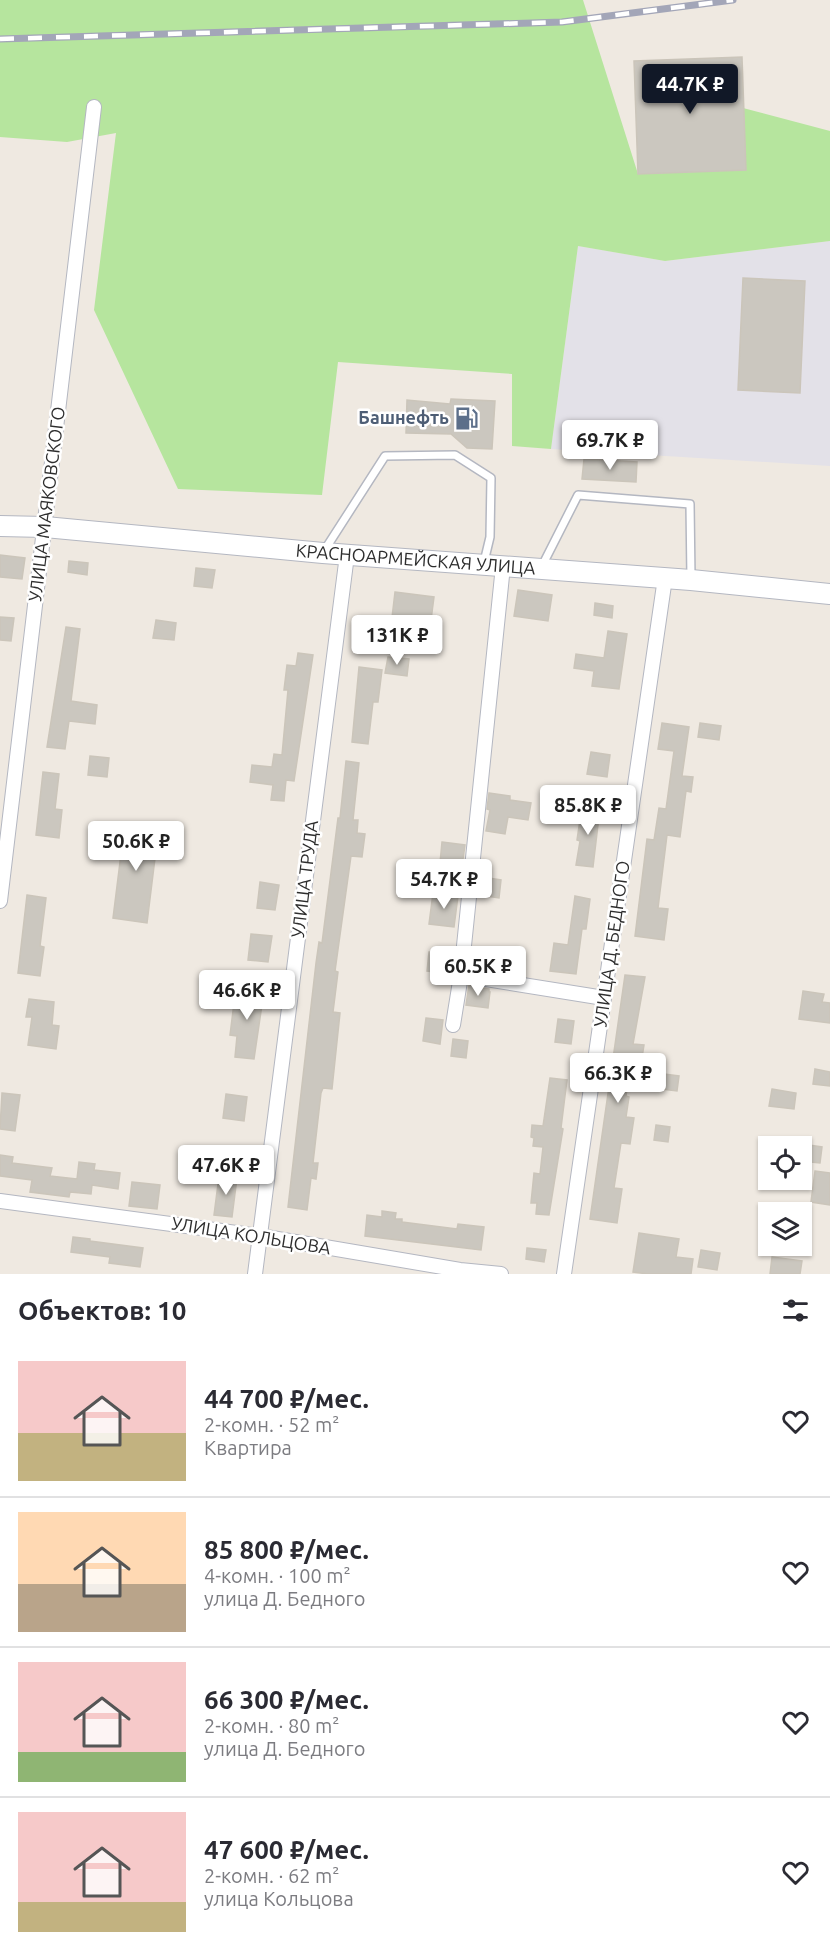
<!DOCTYPE html>
<html lang="ru">
<head>
<meta charset="utf-8">
<style>
  :root { --surface:#fff; --page:#f7f7f7; --text:#2b2b33; --muted:#7c7c81; --line:#e1e1e2; --accent:#111827 }
  body { margin:0; font-family:Ubuntu,sans-serif; background:var(--page); color:var(--text); height:100vh; display:flex; flex-direction:column; font-size:22px; white-space:nowrap }
  * { box-sizing:border-box; margin:0 }
  p { font-size:20px; color:var(--muted) }
  .icon { flex:none; width:33px; height:33px; fill:none; stroke:currentColor; stroke-width:2; stroke-linecap:round; stroke-linejoin:round }
  .map { position:relative; height:1274px; overflow:hidden }
  .details { display:flex; flex-direction:column; background:var(--surface); flex:1 }
  .details>* { flex:none }
  .tools { position:absolute; left:758px; top:1136px; display:grid; gap:12px }
  .tools a { display:grid; place-items:center; width:54px; height:54px; border-radius:0px; background:var(--surface); box-shadow:0 2px 4px #0004; font-size:30px }
  .price { position:absolute; translate:-50% -51px; padding:0 14px; border-radius:6px; background:#fff; color:#222; font-size:20px; line-height:39px; filter:drop-shadow(0 2px 3px #0008) }
  .price::after { content:''; position:absolute; left:50%; top:36px; width:18px; height:14px; margin-left:-9px; background:inherit; clip-path:polygon(0 0,100% 0,50% 100%) }
  .price.on { background:var(--accent); color:#fff }
  ul { padding:0; list-style:none }
  li { display:flex; align-items:center; gap:18px; height:150px; padding:0 18px }
  li+li { border-top:2px solid var(--line) }
  li span { display:grid; place-items:center; flex:none; width:168px; height:120px; border-radius:0px; color:#555 }
  li>.icon { margin-inline-start:auto }
  span .icon { width:72px; height:72px; fill:#fffc; stroke-width:1 }
  li b { font-size:26px }
  h2 { display:flex; justify-content:space-between; align-items:center; height:72px; padding:0 18px; font-size:26px }
  .map>svg:first-child { display:block }
  .industrial { fill:#e3e1e8 }
  .green { fill:#b6e59e }
  .building { fill:#cbc7bf; stroke:#cbc5ba; stroke-width:1.5 }
  .lines { fill:none; stroke-linecap:round; stroke-linejoin:round }
  .lane-casing { stroke:#b4b7c1; stroke-width:10 }
  .street-casing { stroke:#b4b7c1; stroke-width:16 }
  .secondary-casing { stroke:#b4b7c1; stroke-width:22 }
  .lane { stroke:#fff; stroke-width:7 }
  .street { stroke:#fff; stroke-width:14 }
  .secondary { stroke:#fff; stroke-width:20 }
  .rail-casing { stroke:#a3a6b8; stroke-width:7 }
  .rail { stroke:#fff; stroke-width:4.5; stroke-dasharray:14; stroke-linecap:butt }
  .labels { text-anchor:middle; stroke-width:5; stroke-linejoin:round; paint-order:stroke }
  .service-label { font-size:18px; font-weight:bold; fill:#4e5e75; stroke:#fff; text-anchor:end }
  .street-label { font-size:18px; fill:#2e2e2e; stroke:#fff }
</style>
</head>
<body>
<div class="map">
<svg width="830" height="1274" viewBox="0 0 830 1274">
  <rect width="100%" height="100%" fill="#efe9e1"/>
  <!-- industrial -->
  <path class="industrial" d="M 830,241 L 830,466 L 551,449 L 578,246 L 665,261 Z"/>
  <!-- green -->
  <path class="green" d="M 0,0 L 583,0 L 638,174 L 745,170 L 743,108 L 830,131 L 830,241 L 665,261 L 578,246 L 551,449 L 512,446 L 512,374 L 338,362 L 322,495 L 178,489 L 94,310 L 116,133 L 67,142 L 0,137 Z"/>
  <!-- building -->
  <path class="building" d="M 742,57 L 746,170 L 638,174 L 634,61 Z
    M 743,278 L 805,281 L 800,393 L 738,390 Z
    M 451,399 L 495,401 L 492,449 L 467,448 L 451,434 L 406,433 L 407,400 L 450,404 Z
    M 584,459 L 637,462 L 636,482 L 582,479 Z
    M 0,555 L 25,558 L 22,579 L 0,577 Z
    M 69,561 L 88,563 L 87,575 L 68,572 Z
    M 196,568 L 215,570 L 212,588 L 194,586 Z
    M 518,590 L 552,595 L 548,621 L 514,616 Z
    M 395,592 L 434,597 L 428,643 L 402,639 L 404,628 L 391,626 Z
    M 595,603 L 613,606 L 612,618 L 594,615 Z
    M 0,617 L 14,618 L 11,641 L 0,640 Z
    M 156,620 L 176,623 L 174,640 L 153,638 Z
    M 66,627 L 80,629 L 71,701 L 97,705 L 95,724 L 69,721 L 65,749 L 47,747 Z
    M 608,631 L 627,634 L 619,689 L 592,686 L 594,671 L 574,668 L 576,654 L 604,658 Z
    M 298,653 L 313,655 L 294,781 L 286,780 L 284,801 L 271,800 L 273,785 L 250,782 L 252,765 L 272,767 L 274,754 L 282,755 L 288,690 L 284,690 L 287,665 L 296,666 Z
    M 388,657 L 409,659 L 407,676 L 385,673 Z
    M 359,667 L 382,670 L 378,702 L 373,702 L 368,744 L 352,742 Z
    M 662,723 L 689,727 L 682,776 L 693,777 L 691,792 L 686,791 L 680,837 L 667,835 L 658,908 L 668,909 L 664,940 L 635,936 L 647,839 L 654,840 L 659,808 L 666,809 L 674,751 L 658,749 Z
    M 700,723 L 721,726 L 719,740 L 698,737 Z
    M 591,752 L 610,755 L 607,777 L 587,774 Z
    M 90,756 L 109,758 L 107,777 L 88,775 Z
    M 346,761 L 359,763 L 353,820 L 358,820 L 357,833 L 365,834 L 362,857 L 351,856 L 335,971 L 338,972 L 333,1012 L 340,1013 L 332,1089 L 323,1088 L 321,1093 L 313,1163 L 318,1163 L 316,1179 L 311,1178 L 307,1210 L 288,1207 L 316,963 L 319,942 L 322,943 L 338,818 L 340,818 Z
    M 43,772 L 59,774 L 55,809 L 62,810 L 59,838 L 36,835 Z
    M 489,793 L 510,796 L 510,800 L 531,803 L 528,820 L 508,817 L 505,834 L 486,831 L 490,810 L 487,809 Z
    M 582,806 L 600,808 L 593,867 L 576,865 L 580,841 L 577,840 Z
    M 125,822 L 159,826 L 147,923 L 113,918 Z
    M 442,842 L 465,845 L 462,866 L 440,863 Z
    M 482,877 L 501,880 L 499,898 L 480,895 Z
    M 260,882 L 279,885 L 275,910 L 257,908 Z
    M 433,893 L 458,896 L 454,927 L 429,924 Z
    M 27,895 L 46,898 L 40,946 L 44,947 L 40,976 L 18,973 Z
    M 575,896 L 590,899 L 586,929 L 582,929 L 576,974 L 550,971 L 554,943 L 568,945 Z
    M 251,934 L 272,936 L 268,962 L 248,960 Z
    M 429,952 L 449,954 L 449,958 L 454,958 L 452,974 L 427,971 Z
    M 625,975 L 645,977 L 633,1044 L 644,1045 L 641,1064 L 631,1062 L 626,1096 L 629,1097 L 626,1117 L 634,1118 L 630,1144 L 621,1143 L 614,1188 L 622,1189 L 617,1223 L 590,1219 Z
    M 469,985 L 489,989 L 489,992 L 490,992 L 488,1008 L 466,1005 Z
    M 236,987 L 264,991 L 254,1059 L 235,1057 L 237,1036 L 230,1035 Z
    M 803,991 L 824,994 L 822,1002 L 830,1003 L 830,1023 L 799,1019 Z
    M 29,999 L 54,1002 L 52,1025 L 59,1026 L 56,1049 L 28,1045 L 32,1017 L 26,1017 Z
    M 426,1018 L 443,1020 L 440,1044 L 423,1041 Z
    M 558,1019 L 574,1021 L 571,1044 L 555,1042 Z
    M 453,1039 L 468,1041 L 466,1058 L 451,1056 Z
    M 815,1069 L 830,1072 L 830,1086 L 813,1084 Z
    M 664,1074 L 679,1076 L 677,1091 L 662,1089 Z
    M 550,1078 L 567,1080 L 561,1128 L 563,1129 L 549,1215 L 536,1214 L 537,1203 L 531,1203 L 534,1173 L 540,1174 L 543,1147 L 533,1146 L 534,1138 L 531,1137 L 532,1125 L 543,1126 Z
    M 772,1089 L 796,1093 L 794,1109 L 769,1106 Z
    M 2,1093 L 20,1095 L 15,1131 L 0,1129 Z
    M 226,1094 L 247,1097 L 244,1121 L 223,1118 Z
    M 656,1125 L 670,1127 L 668,1142 L 654,1140 Z
    M 802,1144 L 822,1147 L 820,1163 L 801,1161 Z
    M 0,1155 L 13,1157 L 12,1163 L 52,1168 L 50,1176 L 77,1179 L 79,1162 L 95,1164 L 94,1170 L 120,1173 L 118,1189 L 92,1185 L 91,1194 L 70,1192 L 69,1197 L 30,1192 L 32,1180 L 0,1176 Z
    M 815,1171 L 830,1173 L 830,1205 L 811,1202 Z
    M 219,1176 L 237,1178 L 232,1217 L 214,1215 Z
    M 132,1182 L 160,1185 L 157,1209 L 129,1206 Z
    M 382,1211 L 396,1213 L 395,1219 L 402,1219 L 402,1222 L 457,1229 L 458,1224 L 484,1227 L 481,1250 L 365,1236 L 367,1215 L 382,1217 Z
    M 639,1233 L 679,1239 L 676,1257 L 693,1259 L 691,1274 L 648,1274 L 633,1272 Z
    M 73,1237 L 90,1239 L 90,1241 L 143,1248 L 140,1267 L 109,1263 L 110,1257 L 71,1252 Z
    M 527,1248 L 546,1250 L 544,1262 L 526,1259 Z
    M 701,1250 L 720,1253 L 717,1270 L 698,1267 Z
    M 772,1257 L 802,1261 L 800,1274 L 770,1274 Z"/>
  <g class="lines">
    <defs>
      <path id="lane" d="M 324,551 L 385,456 L 455,455 L 491,478 L 490,537 L 484,562
        M 542,566 L 578,495 L 690,504 L 691,578"/>
      <path id="street" d="M 0,901 L 94,107
        M 461,975 L 604,998
        M 453,1025 L 461,975 L 503,566
        M 0,1201 L 260,1236 L 460,1270 L 501,1274
        M 255,1274 L 347,555
        M 564,1274 L 665,578"/>
      <g id="secondary">
        <path id="s1" d="M 0,526 L 45,527 L 323,553 L 691,580 L 830,594"/>
      </g>
    </defs>
    <!-- lane casing -->
    <use href="#lane" class="lane-casing"/>
    <!-- street casing -->
    <use href="#street" class="street-casing"/>
    <!-- secondary casing -->
    <use href="#secondary" class="secondary-casing"/>
    <!-- lane -->
    <use href="#lane" class="lane"/>
    <!-- street -->
    <use href="#street" class="street"/>
    <!-- secondary -->
    <use href="#secondary" class="secondary"/>
    <defs>
      <path id="rail" d="M 0,39 L 562,22 L 733,0"/>
    </defs>
    <!-- rail casing -->
    <use href="#rail" class="rail-casing"/>
    <!-- rail -->
    <use href="#rail" class="rail"/>
  </g>
  <!-- icons -->
  <defs>
    <symbol id="fuel-bare" viewBox="-9 -9 18 18"><path d="M-5.5-6h7V0h2V4h1.3V-2.5L3-4.5l.8-.8L6-3V5H2.5V1h-1V6h-7ZM-4.2-4.7v3.2H.2V-4.7Z" fill="#5c6f8a" stroke="#fff" stroke-width="2.5" paint-order="stroke"/></symbol>
  </defs>
  <g fill-rule="evenodd">
    <use href="#fuel-bare" x="450" y="402" width="33" height="33"/>
  </g>
  <g class="labels">
    <!-- service labels -->
    <g class="service-label">
      <text x="449" y="424">Башнефть</text>
    </g>
    <!-- street labels -->
    <g class="street-label">
      <text transform="translate(47 504) rotate(-83)" y="6">УЛИЦА МАЯКОВСКОГО</text>
      <text dy="6" stroke="none"><textPath href="#s1" startOffset="417">КРАСНОАРМЕЙСКАЯ УЛИЦА</textPath></text>
      <text transform="translate(305 879) rotate(-83)" y="6">УЛИЦА ТРУДА</text>
      <text transform="translate(612 944) rotate(-82)" y="6">УЛИЦА Д. БЕДНОГО</text>
      <text transform="translate(251 1236) rotate(9)" y="6">УЛИЦА КОЛЬЦОВА</text>
    </g>
  </g>
</svg>
<div class="tools">
<a><svg class="icon" aria-label="locate" viewBox="0 0 24 24"><circle cx="12" cy="12" r="6"/><path d="M12 2v4M12 18v4M2 12h4M18 12h4"/></svg></a>
<a><svg class="icon" aria-label="layers" viewBox="0 0 24 24"><path d="M12 4l9 5-9 5-9-5zM3 14l9 5 9-5"/></svg></a>
</div>
<b class="price on" style="left:690px;top:115px">44.7K ₽</b>
<b class="price" style="left:610px;top:471px">69.7K ₽</b>
<b class="price" style="left:397px;top:666px">131K ₽</b>
<b class="price" style="left:588px;top:836px">85.8K ₽</b>
<b class="price" style="left:136px;top:872px">50.6K ₽</b>
<b class="price" style="left:444px;top:910px">54.7K ₽</b>
<b class="price" style="left:478px;top:997px">60.5K ₽</b>
<b class="price" style="left:247px;top:1021px">46.6K ₽</b>
<b class="price" style="left:618px;top:1104px">66.3K ₽</b>
<b class="price" style="left:226px;top:1196px">47.6K ₽</b>
</div>
<section class="details">
<h2>Объектов: 10<svg class="icon" aria-label="filters" viewBox="0 0 24 24"><path d="M4 7h16M4 17h16"/><circle cx="9" cy="7" r="2"/><circle cx="15" cy="17" r="2"/></svg></h2>
<ul>
<li><span style="background:linear-gradient(#f6c9c9 60%,#c2b280 0)"><svg class="icon" aria-label="home" viewBox="0 0 24 24"><path d="M3 11l9-7 9 7M6 9v11h12V9"/></svg></span><div><b>44 700 ₽/мес.</b><p>2-комн. · 52 m²</p><p>Квартира</p></div><svg class="icon" aria-label="heart" viewBox="0 0 24 24"><path d="M12 20l-8-8c-3-5 5-10 8-4 3-6 11-1 8 4z"/></svg></li>
<li><span style="background:linear-gradient(#ffd9b3 60%,#b9a48a 0)"><svg class="icon" aria-label="home" viewBox="0 0 24 24"><path d="M3 11l9-7 9 7M6 9v11h12V9"/></svg></span><div><b>85 800 ₽/мес.</b><p>4-комн. · 100 m²</p><p>улица Д. Бедного</p></div><svg class="icon" aria-label="heart" viewBox="0 0 24 24"><path d="M12 20l-8-8c-3-5 5-10 8-4 3-6 11-1 8 4z"/></svg></li>
<li><span style="background:linear-gradient(#f6c9c9 75%,#8fb573 0)"><svg class="icon" aria-label="home" viewBox="0 0 24 24"><path d="M3 11l9-7 9 7M6 9v11h12V9"/></svg></span><div><b>66 300 ₽/мес.</b><p>2-комн. · 80 m²</p><p>улица Д. Бедного</p></div><svg class="icon" aria-label="heart" viewBox="0 0 24 24"><path d="M12 20l-8-8c-3-5 5-10 8-4 3-6 11-1 8 4z"/></svg></li>
<li><span style="background:linear-gradient(#f6c9c9 75%,#c2b280 0)"><svg class="icon" aria-label="home" viewBox="0 0 24 24"><path d="M3 11l9-7 9 7M6 9v11h12V9"/></svg></span><div><b>47 600 ₽/мес.</b><p>2-комн. · 62 m²</p><p>улица Кольцова</p></div><svg class="icon" aria-label="heart" viewBox="0 0 24 24"><path d="M12 20l-8-8c-3-5 5-10 8-4 3-6 11-1 8 4z"/></svg></li>
</ul>
</section>
</body>
</html>
